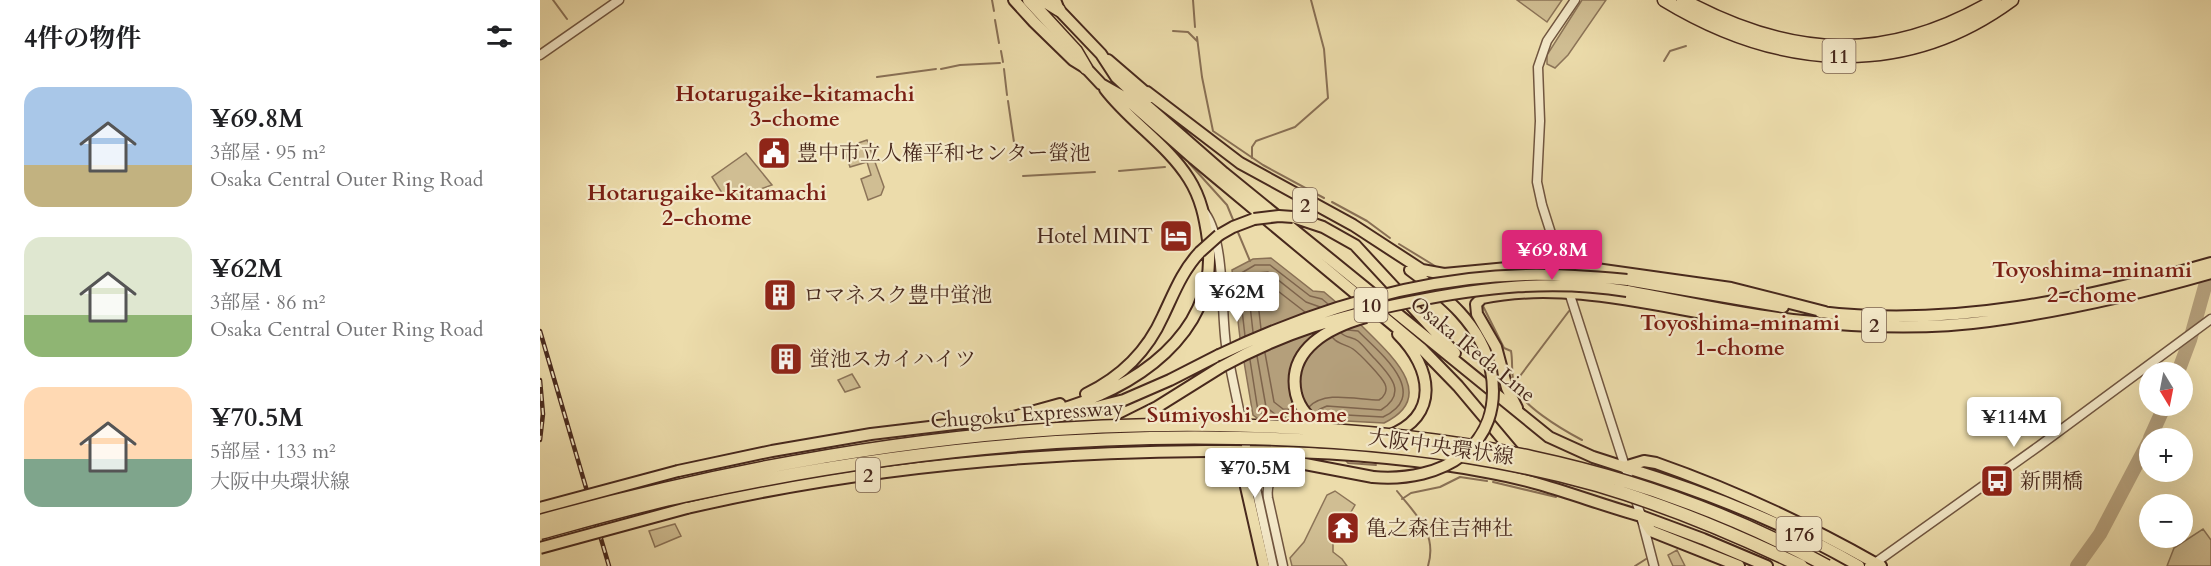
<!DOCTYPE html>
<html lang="ja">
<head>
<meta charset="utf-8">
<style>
  :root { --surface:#fff; --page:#f2f2f2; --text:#202124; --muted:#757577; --accent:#db2777 }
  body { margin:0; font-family:Cardo,"Noto Serif JP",serif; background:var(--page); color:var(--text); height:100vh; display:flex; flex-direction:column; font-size:22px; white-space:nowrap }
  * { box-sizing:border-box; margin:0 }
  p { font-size:20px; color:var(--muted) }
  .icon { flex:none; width:33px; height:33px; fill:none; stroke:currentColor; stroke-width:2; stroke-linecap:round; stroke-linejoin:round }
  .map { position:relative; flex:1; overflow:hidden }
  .drawer { display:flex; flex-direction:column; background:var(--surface); width:540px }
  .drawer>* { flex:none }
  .needle { width:39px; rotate:170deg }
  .buttons { position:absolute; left:1599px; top:362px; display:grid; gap:12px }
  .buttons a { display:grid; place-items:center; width:54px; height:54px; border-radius:50%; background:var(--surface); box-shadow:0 6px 24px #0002; font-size:30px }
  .price { position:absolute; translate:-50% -51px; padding:0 14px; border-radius:6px; background:#fff; color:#222; font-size:20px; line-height:39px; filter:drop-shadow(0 2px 3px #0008) }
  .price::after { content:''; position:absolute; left:50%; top:36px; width:18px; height:14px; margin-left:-9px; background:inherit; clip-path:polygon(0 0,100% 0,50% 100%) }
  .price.active { background:var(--accent); color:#fff }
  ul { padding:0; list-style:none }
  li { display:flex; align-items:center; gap:18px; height:150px; padding:0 24px }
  li span { display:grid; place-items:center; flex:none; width:168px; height:120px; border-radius:18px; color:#555 }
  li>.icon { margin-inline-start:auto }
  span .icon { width:72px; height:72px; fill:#fffc; stroke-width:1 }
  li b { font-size:26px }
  h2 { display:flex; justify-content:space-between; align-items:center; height:72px; padding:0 24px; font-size:26px }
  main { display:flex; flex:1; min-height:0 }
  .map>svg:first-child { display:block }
  .green { fill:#d0be93; stroke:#8c7458; stroke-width:1.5 }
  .water { fill:#b49f7b; stroke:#897055; stroke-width:1.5 }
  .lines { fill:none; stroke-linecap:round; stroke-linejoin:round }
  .shore { stroke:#7e644c; stroke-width:1.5 }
  .stream { stroke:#897055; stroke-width:2 }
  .river { stroke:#b49f7b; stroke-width:14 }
  .tertiary-casing { stroke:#715640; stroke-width:11 }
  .primary-casing { stroke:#48291d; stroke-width:14 }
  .trunk-casing { stroke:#48291d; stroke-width:14 }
  .motorway-casing { stroke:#48291d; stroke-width:15 }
  .tertiary { stroke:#f3e8c8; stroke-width:8 }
  .primary { stroke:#ecdcab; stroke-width:10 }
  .trunk { stroke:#ecdcab; stroke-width:10 }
  .motorway { stroke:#ecdcab; stroke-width:12 }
  .rail-casing { stroke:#48291d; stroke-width:4.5 }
  .rail { stroke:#f3e8c8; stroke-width:2; stroke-dasharray:7; stroke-linecap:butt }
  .primary-bridge-casing { stroke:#48291d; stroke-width:14; stroke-linecap:butt }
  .motorway-bridge-casing { stroke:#48291d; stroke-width:15; stroke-linecap:butt }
  .primary-bridge { stroke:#ecdcab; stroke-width:10 }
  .motorway-bridge { stroke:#ecdcab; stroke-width:12 }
  .labels { text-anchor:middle; stroke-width:4.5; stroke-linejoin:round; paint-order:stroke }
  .shield { fill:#f3e8c8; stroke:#7b6250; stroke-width:1.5 }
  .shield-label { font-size:20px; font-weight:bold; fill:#48291d }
  .poi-label { font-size:21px; fill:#48291d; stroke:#f3e8c8; text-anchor:start }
  .street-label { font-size:21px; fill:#48291d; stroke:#f3e8c8 }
  .neighbourhood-label { font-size:22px; font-weight:bold; fill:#7a1f14; stroke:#f3e8c8 }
</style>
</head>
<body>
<main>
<section class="drawer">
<h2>4件の物件<svg class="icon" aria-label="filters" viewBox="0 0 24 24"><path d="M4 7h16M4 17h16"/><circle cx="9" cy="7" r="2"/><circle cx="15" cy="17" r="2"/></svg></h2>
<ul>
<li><span style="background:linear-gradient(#a9c7e8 65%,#c2b280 0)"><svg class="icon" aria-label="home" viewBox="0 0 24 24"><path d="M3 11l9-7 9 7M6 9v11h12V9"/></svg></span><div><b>¥69.8M</b><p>3部屋 · 95 m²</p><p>Osaka Central Outer Ring Road</p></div></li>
<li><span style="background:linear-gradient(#dfe7d0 65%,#8fb573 0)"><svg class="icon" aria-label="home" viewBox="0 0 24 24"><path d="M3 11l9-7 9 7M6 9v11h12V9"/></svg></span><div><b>¥62M</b><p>3部屋 · 86 m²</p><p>Osaka Central Outer Ring Road</p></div></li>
<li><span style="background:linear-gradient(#ffd9b3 60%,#7fa58c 0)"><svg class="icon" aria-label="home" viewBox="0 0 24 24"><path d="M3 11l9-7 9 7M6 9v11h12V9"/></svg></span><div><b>¥70.5M</b><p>5部屋 · 133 m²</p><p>大阪中央環状線</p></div></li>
</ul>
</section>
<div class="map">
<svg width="1671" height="566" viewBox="0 0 1671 566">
  <rect width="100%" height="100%" fill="#ecdcab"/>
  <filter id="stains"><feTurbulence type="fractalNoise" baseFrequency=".00333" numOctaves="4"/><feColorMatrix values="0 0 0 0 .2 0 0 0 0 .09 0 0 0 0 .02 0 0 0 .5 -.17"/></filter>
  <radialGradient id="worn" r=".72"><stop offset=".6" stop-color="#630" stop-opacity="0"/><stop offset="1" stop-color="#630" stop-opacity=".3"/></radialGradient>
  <!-- green -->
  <path class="green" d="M 977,0 L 1022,0 L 1007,22 Z
    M 1042,0 L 1066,0 L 1028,55 L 1015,68 L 1007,64 L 1007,55 Z
    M 327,140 L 344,187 L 341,195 L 328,200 L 321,179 L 331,175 L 327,162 L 310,167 L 304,148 Z
    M 206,153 L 232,185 L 187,201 L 172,177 Z
    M 312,374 L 320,387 L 305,392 L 298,380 Z
    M 795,491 L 815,505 L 811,512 L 793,519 L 793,552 L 802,559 L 807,566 L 752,566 L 750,558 L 764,542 L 787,495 Z
    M 135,524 L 141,536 L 115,547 L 109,531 Z
    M 1663,529 L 1671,540 L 1671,566 L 1627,566 L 1634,548 Z
    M 1137,550 L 1145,566 L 1133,566 L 1128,555 Z"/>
  <!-- water -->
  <path class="water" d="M 731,258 L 773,291 L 784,292 L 797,303 L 811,325 L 819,323 C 845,350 902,395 844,423 L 787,420 L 781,431 L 736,432 L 713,415 L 700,338 L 692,270 L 713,259 Z"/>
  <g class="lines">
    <!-- shore -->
    <path class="shore" d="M 721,329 L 716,285 L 719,281 L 725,281 L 765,312
      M 713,332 L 707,279 L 717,273 L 728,272 L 766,302 L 780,307
      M 705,336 L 698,275 L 715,265 L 730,265 L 770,296 L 782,299 L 788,304
      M 725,353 L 734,402 L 743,409 L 755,410
      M 717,356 L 726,407 L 740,418 L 762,419
      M 710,360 L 718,411 L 729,419
      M 769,407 C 785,390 818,400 839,400 C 844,397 848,391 845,384 C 842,377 820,354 813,349 C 806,344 799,345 793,338
      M 775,414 L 780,409 L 787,406 L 841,410 C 868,393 850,375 835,359 C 829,353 824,346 818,341 C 813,337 806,338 801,333
      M 781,418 L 788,414 L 843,417 C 892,394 839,352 818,331 L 808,330"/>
    <!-- stream -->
    <path class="stream" d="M 13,0 L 27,19
      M 452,0 L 454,11
      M 653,0 L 655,27
      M 455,20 L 459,43
      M 633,31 L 648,32 L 657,41
      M 657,37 L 662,77 L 673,131 L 723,165 L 784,198
      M 461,51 L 463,62
      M 1124,61 L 1130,51 L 1146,46
      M 401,69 L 420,65 L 460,63
      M 464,69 L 467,95
      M 337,77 L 396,69
      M 468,101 L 476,156
      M 712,158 L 712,147 L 716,141 L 755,127 L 788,98 L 784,49 L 771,0
      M 649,163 L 687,205 L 694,222
      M 579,171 L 625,167
      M 483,176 L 555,172
      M 792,202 L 827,221 L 850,238
      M 697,230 L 710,261
      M 859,244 L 895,266
      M 943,306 L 964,348 L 971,351 C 973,361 971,374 974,384 C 980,405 1023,430 1042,440
      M 973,381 L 977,380 L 1029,311
      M 804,458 L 808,463 L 836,465
      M 953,482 L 1016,497
      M 857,491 C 875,514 898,533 888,566
      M 862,499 L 871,493 L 900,487 L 920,477 L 947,481
      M 1095,566 L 1106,559"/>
    <!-- river -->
    <path class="river" d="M 1638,372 L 1650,340 L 1671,265
      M 1610,438 L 1625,405
      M 1537,566 L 1560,534 L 1610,439"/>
    <defs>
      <path id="tertiary" d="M 0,55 L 79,0
        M 665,213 C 685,241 681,310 686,345 C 692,379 700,412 706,445
        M 1023,271 L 1002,205 L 997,182 L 1000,121 L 998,67 L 1007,41 L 1035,0
        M 1028,289 L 1101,516 L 1114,566
        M 710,461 L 733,566
        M 1335,563 L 1499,446 L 1671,319
        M 743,566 L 728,498 C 725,476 740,469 759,463"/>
      <path id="primary" d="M 474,0 L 494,22 L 533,60 L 546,68 L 561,84 L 584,97 L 654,159 L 881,348 L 918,386 L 976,455
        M 515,0 L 519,10 L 561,54 L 576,77 L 604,103 L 684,173 L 1009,437 L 1053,457 L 1084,467 L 1104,461 L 1116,463 C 1193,490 1264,523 1335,563 L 1330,566
        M 568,60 L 611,97
        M 607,92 L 700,163 L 813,225 L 882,270 L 904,274 L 978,267 L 1049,268 L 1191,288 L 1285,312
        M 753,217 L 783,227 L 815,245 L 915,353
        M 679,235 L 693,227 L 714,219
        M 870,270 C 905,296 941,324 951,370
        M 1087,280 L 1243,307
        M 1087,291 C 1142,301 1198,314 1253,320 C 1317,327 1385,330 1449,321 C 1523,311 1598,294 1671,273
        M 1280,312 C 1412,328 1545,299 1671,263
        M 546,394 C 581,377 607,352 623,316 C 634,293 642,271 660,252
        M 977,408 L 967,388 L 956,347 L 937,314 L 936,304 L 942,298 C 1042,277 1149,318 1248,325
        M 514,411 C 593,390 680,334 668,240 C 665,218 661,198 649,179 C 627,144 590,122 565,89
        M 466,419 L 520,404
        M 848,436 C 901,416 892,368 858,334
        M 553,439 L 617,407 L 681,367
        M 680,453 L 698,467 L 704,478 L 724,566
        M 712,457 L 744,460 L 833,477
        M 138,471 L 232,451 L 331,434 L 423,423 L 468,423 L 521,416 L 584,400 L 630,380 L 679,355
        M 147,508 C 318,468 492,452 667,451 C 762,450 858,455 952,473 C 1003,482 1051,502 1101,516
        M 1098,514 L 1101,516 L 1111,531 L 1199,566"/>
      <path id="trunk" d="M 1084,467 C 1166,492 1245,523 1319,566
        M 1101,516 L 1163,539 L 1227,566
        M 1335,563 L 1341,566"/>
      <path id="motorway" d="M 489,0 L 536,51 L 546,68
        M 503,0 L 519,10
        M 1124,0 C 1236,68 1362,81 1472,0
        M 1143,0 C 1252,59 1347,64 1455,0"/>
    </defs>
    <!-- tertiary casing -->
    <use href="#tertiary" class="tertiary-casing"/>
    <!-- primary casing -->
    <use href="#primary" class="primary-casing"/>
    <!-- trunk casing -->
    <use href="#trunk" class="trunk-casing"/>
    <!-- motorway casing -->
    <use href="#motorway" class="motorway-casing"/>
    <!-- tertiary -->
    <use href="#tertiary" class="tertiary"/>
    <!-- primary -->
    <use href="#primary" class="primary"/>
    <!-- trunk -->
    <use href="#trunk" class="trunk"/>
    <!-- motorway -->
    <use href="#motorway" class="motorway"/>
    <defs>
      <path id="rail" d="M 0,331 L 69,566
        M 0,380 L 3,414 L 0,440"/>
    </defs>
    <!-- rail casing -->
    <use href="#rail" class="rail-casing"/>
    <!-- rail -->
    <use href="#rail" class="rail"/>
    <defs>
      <path id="primary-bridge" d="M 714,219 L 739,216 L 753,217
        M 660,252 L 679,235
        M 679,355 C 774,310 880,277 986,275 C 1020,274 1053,277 1087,280
        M 681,367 C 744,332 800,316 870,302 C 942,287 1013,279 1087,291
        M 784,428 C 770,420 760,410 756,394 C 746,349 790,327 826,317
        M 833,477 C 902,483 965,447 951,370
        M 0,508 L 138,471
        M 0,548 L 147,508"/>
      <path id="motorway-bridge" d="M 0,521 C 221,459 449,421 680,425 C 897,429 1094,460 1287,566
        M 0,533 C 48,520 96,506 144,496 C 326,456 511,434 698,438 C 818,440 940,452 1057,485 C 1128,506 1195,534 1261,566"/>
    </defs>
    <!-- primary-bridge casing -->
    <use href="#primary-bridge" class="primary-bridge-casing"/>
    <!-- motorway-bridge casing -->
    <use href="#motorway-bridge" class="motorway-bridge-casing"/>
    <!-- primary-bridge -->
    <use href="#primary-bridge" class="primary-bridge"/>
    <!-- motorway-bridge -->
    <use href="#motorway-bridge" class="motorway-bridge"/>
  </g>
  <!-- icons -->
  <defs>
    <symbol id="civic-square" viewBox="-11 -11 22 22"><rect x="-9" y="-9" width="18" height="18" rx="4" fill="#8f2418" stroke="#f3e8c8"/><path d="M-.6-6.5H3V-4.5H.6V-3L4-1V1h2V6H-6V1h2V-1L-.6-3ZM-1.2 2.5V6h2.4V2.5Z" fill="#fff"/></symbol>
    <symbol id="hotel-square" viewBox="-11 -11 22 22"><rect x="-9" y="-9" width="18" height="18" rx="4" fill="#8f2418" stroke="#f3e8c8"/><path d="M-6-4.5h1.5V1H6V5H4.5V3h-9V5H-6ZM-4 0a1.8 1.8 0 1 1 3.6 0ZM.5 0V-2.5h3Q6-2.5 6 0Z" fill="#fff"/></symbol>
    <symbol id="building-square" viewBox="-11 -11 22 22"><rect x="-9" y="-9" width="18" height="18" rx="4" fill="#8f2418" stroke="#f3e8c8"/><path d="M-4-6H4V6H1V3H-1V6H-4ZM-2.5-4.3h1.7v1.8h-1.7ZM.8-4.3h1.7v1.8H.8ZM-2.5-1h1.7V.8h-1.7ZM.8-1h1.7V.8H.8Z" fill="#fff"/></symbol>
    <symbol id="bus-square" viewBox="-11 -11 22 22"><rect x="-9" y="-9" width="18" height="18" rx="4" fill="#8f2418" stroke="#f3e8c8"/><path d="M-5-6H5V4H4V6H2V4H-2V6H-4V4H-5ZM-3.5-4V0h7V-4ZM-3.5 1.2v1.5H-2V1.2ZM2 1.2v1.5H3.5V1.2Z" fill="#fff"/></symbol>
    <symbol id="temple-square" viewBox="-11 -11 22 22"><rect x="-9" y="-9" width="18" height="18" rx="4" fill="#8f2418" stroke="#f3e8c8"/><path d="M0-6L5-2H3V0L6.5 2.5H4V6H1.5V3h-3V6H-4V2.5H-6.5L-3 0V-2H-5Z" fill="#fff"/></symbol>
  </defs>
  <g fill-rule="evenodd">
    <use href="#civic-square" x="215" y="134" width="38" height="38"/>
    <use href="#hotel-square" x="617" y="217" width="38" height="38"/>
    <use href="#building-square" x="221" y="276" width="38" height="38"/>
    <use href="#building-square" x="227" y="340" width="38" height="38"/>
    <use href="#bus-square" x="1438" y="462" width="38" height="38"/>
    <use href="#temple-square" x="784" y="509" width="38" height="38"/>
  </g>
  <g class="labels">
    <!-- shield labels -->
    <g class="shield">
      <rect x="1282.5" y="39" width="33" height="34" rx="4.5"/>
      <rect x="753" y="188" width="24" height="34" rx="4.5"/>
      <rect x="814.5" y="288" width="33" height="34" rx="4.5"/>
      <rect x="1322" y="308" width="24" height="34" rx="4.5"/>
      <rect x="316" y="458" width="24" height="34" rx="4.5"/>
      <rect x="1236.5" y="517" width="45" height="34" rx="4.5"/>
    </g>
    <g class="shield-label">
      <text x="1299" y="63">11</text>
      <text x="765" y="212">2</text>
      <text x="831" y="312">10</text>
      <text x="1334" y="332">2</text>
      <text x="328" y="482">2</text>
      <text x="1259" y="541">176</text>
    </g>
    <!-- poi labels -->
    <g class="poi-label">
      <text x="257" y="160">豊中市立人権平和センター螢池</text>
      <text x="613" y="243" text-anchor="end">Hotel MINT</text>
      <text x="263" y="302">ロマネスク豊中蛍池</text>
      <text x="269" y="366">蛍池スカイハイツ</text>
      <text x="1480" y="488">新開橋</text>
      <text x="826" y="535">亀之森住吉神社</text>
    </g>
    <!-- street labels -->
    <g class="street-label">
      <text transform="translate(933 349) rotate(39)" y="7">Osaka Ikeda Line</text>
      <text transform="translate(487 414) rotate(-4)" y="7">Chugoku Expressway</text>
      <text transform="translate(901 447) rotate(8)" y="7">大阪中央環状線</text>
    </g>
    <!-- neighbourhood labels -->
    <g class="neighbourhood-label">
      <text x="255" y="101">Hotarugaike-kitamachi<tspan x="255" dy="25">3-chome</tspan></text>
      <text x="167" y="200">Hotarugaike-kitamachi<tspan x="167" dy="25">2-chome</tspan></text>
      <text x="1552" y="277">Toyoshima-minami<tspan x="1552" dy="25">2-chome</tspan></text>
      <text x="1200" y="330">Toyoshima-minami<tspan x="1200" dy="25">1-chome</tspan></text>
      <text x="707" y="422">Sumiyoshi 2-chome</text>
    </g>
  </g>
  <rect width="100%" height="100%" filter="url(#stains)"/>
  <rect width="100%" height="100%" fill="url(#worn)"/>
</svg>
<div class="buttons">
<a><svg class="needle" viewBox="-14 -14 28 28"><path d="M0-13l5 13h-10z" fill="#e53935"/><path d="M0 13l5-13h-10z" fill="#757577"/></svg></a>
<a>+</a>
<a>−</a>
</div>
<b class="price active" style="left:1012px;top:281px">¥69.8M</b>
<b class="price" style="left:697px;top:323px">¥62M</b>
<b class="price" style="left:1474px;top:448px">¥114M</b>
<b class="price" style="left:715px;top:499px">¥70.5M</b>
</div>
</main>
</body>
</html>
